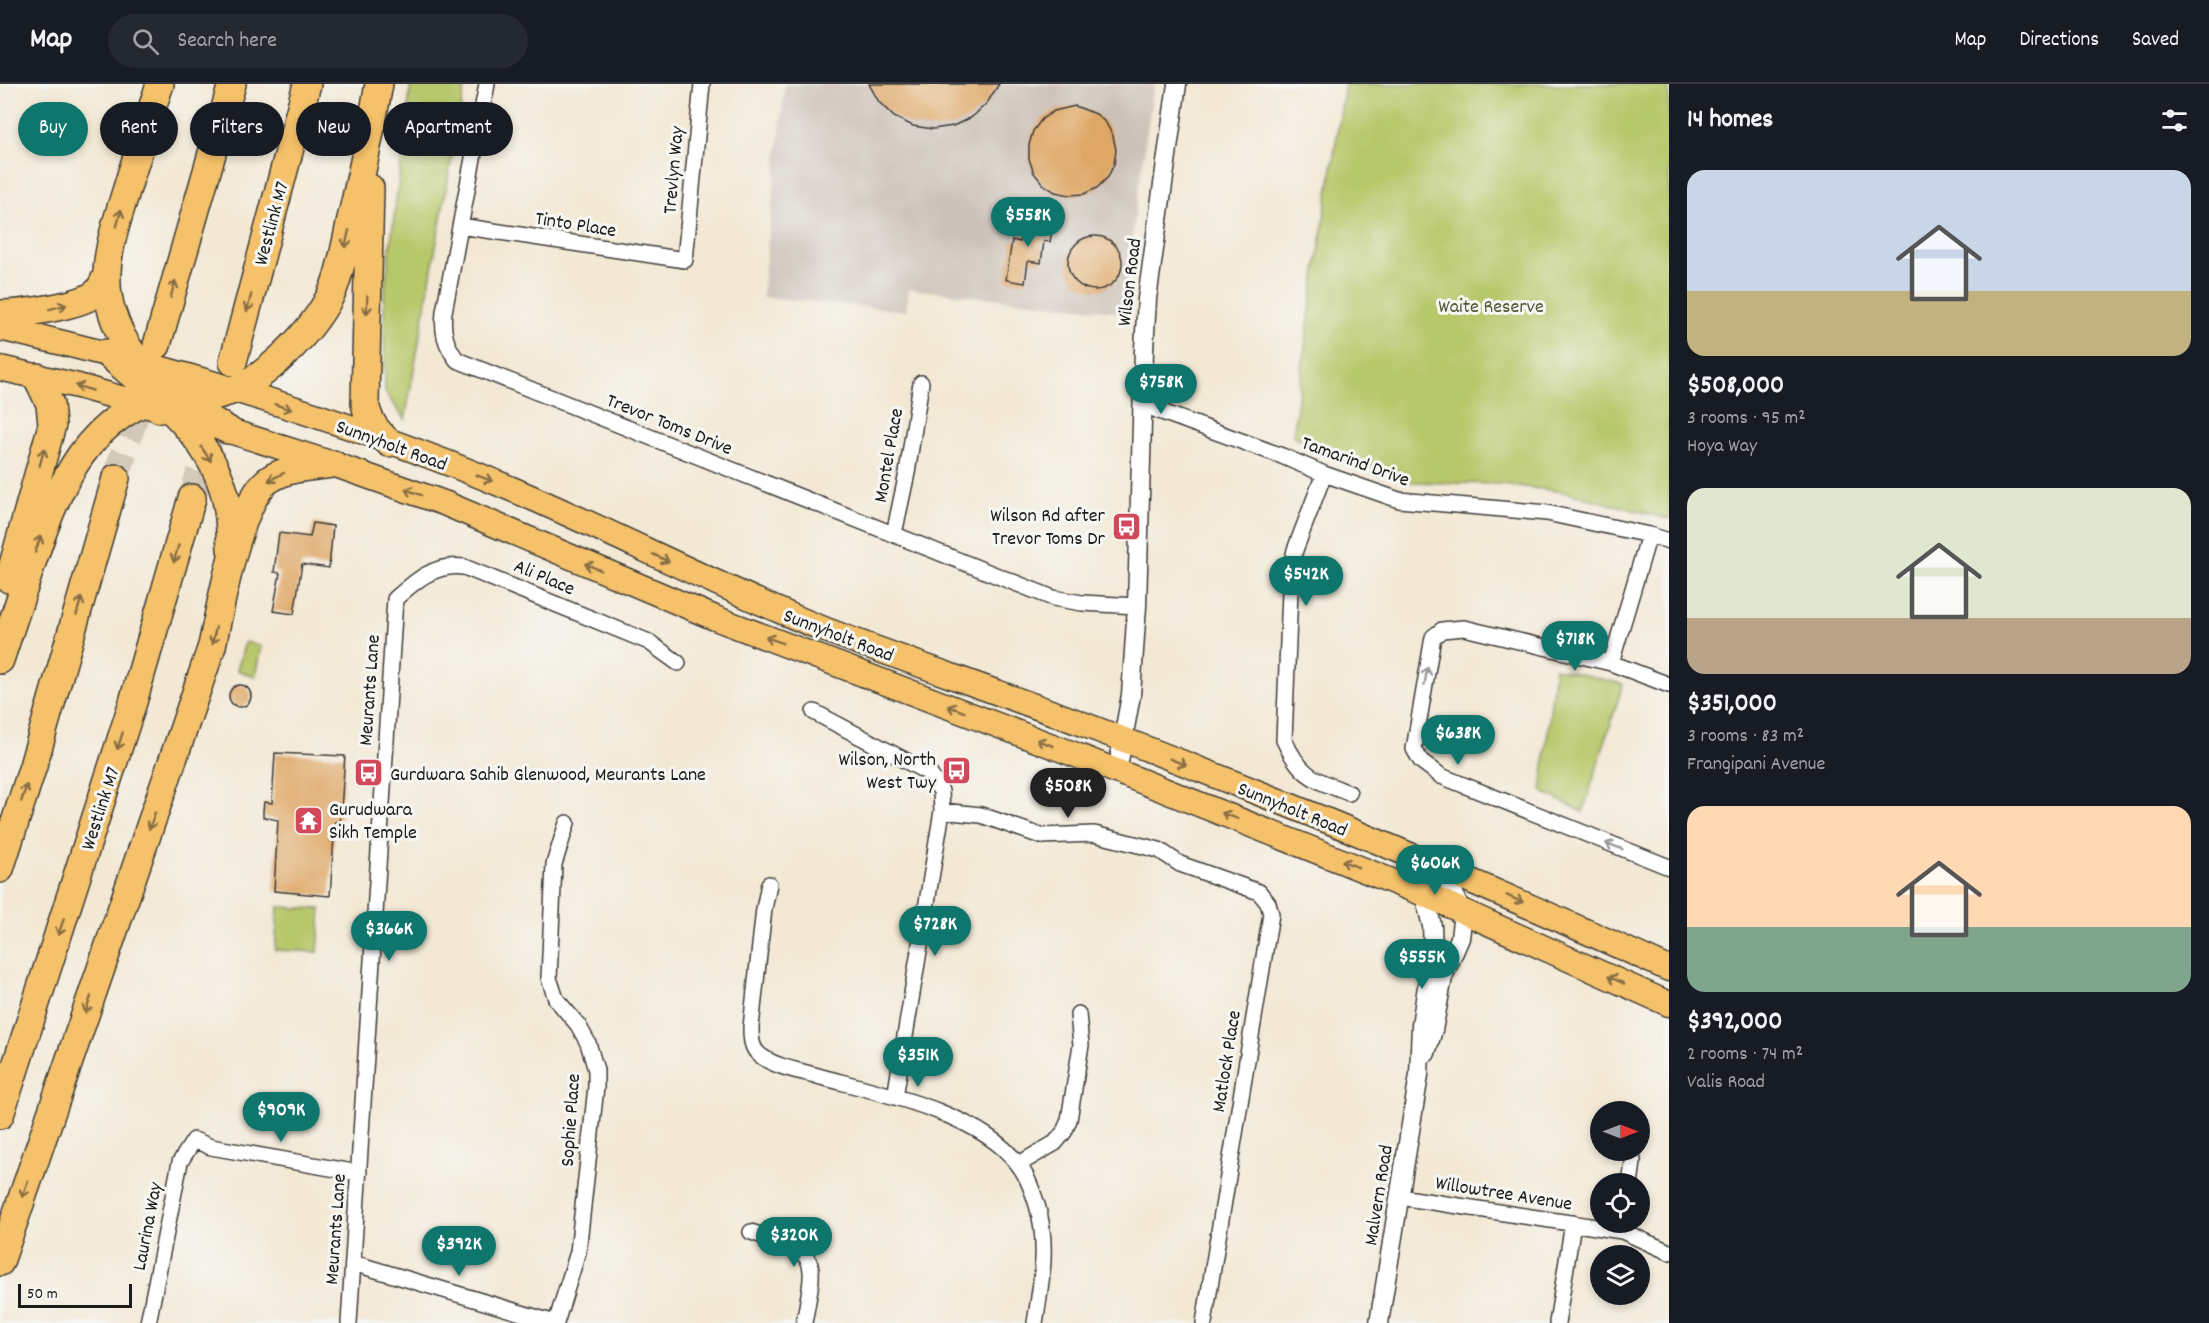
<!DOCTYPE html>
<html lang="en">
<head>
<meta charset="utf-8">
<style>
  :root { --surface:#171b24; --page:#242831; --text:#f1f3f6; --muted:#9ea1a6; --line:#363941; --accent:#0f766e }
  body { margin:0; font-family:Dekko,sans-serif; background:var(--page); color:var(--text); height:100vh; display:flex; flex-direction:column; font-size:22px; white-space:nowrap }
  * { box-sizing:border-box; margin:0 }
  p { font-size:20px; color:var(--muted) }
  .icon { flex:none; width:33px; height:33px; fill:none; stroke:currentColor; stroke-width:2; stroke-linecap:round; stroke-linejoin:round }
  .map { position:relative; flex:1; overflow:hidden }
  .details { display:flex; flex-direction:column; background:var(--surface); width:540px }
  .details>* { flex:none }
  .hud { position:absolute; left:18px; top:18px; width:570px; height:54px; display:flex; gap:12px }
  .needle { width:39px; rotate:90deg }
  .controls { position:absolute; left:1590px; top:1017px; display:grid; gap:12px }
  .controls a { display:grid; place-items:center; width:60px; height:60px; border-radius:50%; background:var(--surface); box-shadow:0 3px 9px #0003; font-size:30px }
  .scale { position:absolute; left:18px; bottom:15px; width:114px; box-sizing:border-box; padding-left:6px; border:3px solid #1c1c1c; border-top:0; font-size:16px; line-height:21px; white-space:nowrap; color:#1c1c1c; -webkit-text-stroke:4px #f6f6f2; paint-order:stroke }
  .price { position:absolute; translate:-50% -51px; padding:0 14px; border-radius:21px; background:var(--accent); color:#fff; font-size:20px; line-height:39px; filter:drop-shadow(0 2px 3px #0008) }
  .price::after { content:''; position:absolute; left:50%; top:36px; width:18px; height:14px; margin-left:-9px; background:inherit; clip-path:polygon(0 0,100% 0,50% 100%) }
  .price.on { background:#222; color:#fff }
  ul { padding:0; list-style:none }
  li { display:grid; align-content:center; gap:12px; height:318px; padding:0 18px }
  li span { display:grid; place-items:center; height:186px; border-radius:18px; color:#555 }
  li>.icon { margin-inline-start:auto }
  span .icon { width:108px; height:108px; fill:#fffc; stroke-width:1 }
  li b { font-size:26px }
  h2 { display:flex; justify-content:space-between; align-items:center; height:72px; padding:0 18px; font-size:26px }
  .chip { padding:0 21px; border-radius:27px; background:var(--surface); box-shadow:0 3px 9px #0003; font-size:21px; line-height:54px }
  .chip.on { background:var(--accent); color:#fff }
  header { display:flex; align-items:center; gap:36px; box-sizing:border-box; height:84px; padding:0 30px; background:var(--surface); border-bottom:2px solid var(--line) }
  header strong { font-size:28px }
  nav { display:flex; gap:33px; margin-inline-start:auto; font-size:21px }
  .search { width:420px; height:54px; background:var(--page); display:flex; align-items:center; gap:15px; box-sizing:border-box; padding:0 21px; border-radius:33px; color:var(--muted); font-size:22px }
  main { display:flex; flex:1; min-height:0 }
  .map>svg:first-child { display:block }
  .industrial { fill:#cdc2b9 }
  .green { fill:#b7c86b; stroke:#6a7244; stroke-width:1.5 }
  .building { fill:#dfa766 }
  .lines { fill:none; stroke-linecap:round; stroke-linejoin:round }
  .motorway-tunnel { stroke:#d3c9b8; stroke-width:27; stroke-dasharray:27 14; stroke-linecap:butt }
  .minor-casing { stroke:#3c3b38; stroke-width:18 }
  .tertiary-casing { stroke:#3c3b38; stroke-width:21 }
  .primary-casing { stroke:#3c3b38; stroke-width:27 }
  .motorway-casing { stroke:#3c3b38; stroke-width:30 }
  .minor { stroke:#fff; stroke-width:15 }
  .tertiary { stroke:#fff; stroke-width:18 }
  .primary { stroke:#f5c16b; stroke-width:24 }
  .motorway { stroke:#f5c16b; stroke-width:27 }
  .oneway { stroke:#886e44 }
  .oneway2 { stroke:#999 }
  .labels { text-anchor:middle; stroke-width:6; stroke-linejoin:round; paint-order:stroke }
  .street-label { font-size:20px; fill:#1c1c1c; stroke:#f6f6f2 }
  .park-label { font-size:20px; fill:#525838; stroke:#f6f6f2 }
  .poi-label { font-size:20px; fill:#1c1c1c; stroke:#f6f6f2; text-anchor:end }
</style>
</head>
<body>
<header>
<strong>Map</strong>
<div class="search"><svg class="icon" aria-label="search" viewBox="0 0 24 24"><circle cx="10" cy="10" r="6"/><path d="M15 15l6 6"/></svg>Search here</div>
<nav><a>Map</a><a>Directions</a><a>Saved</a></nav>
</header>
<main>
<div class="map">
<svg width="1669" height="1239" viewBox="0 0 1669 1239">
  <rect width="100%" height="100%" fill="#f6f6f2"/>
  <filter id="ink" filterUnits="userSpaceOnUse"><feTurbulence type="fractalNoise" baseFrequency=".0167" numOctaves="2"/><feDisplacementMap in="SourceGraphic" scale="12" xChannelSelector="R" yChannelSelector="G"/><feConvolveMatrix kernelMatrix="1 2 1 2 8 2 1 2 1" color-interpolation-filters="sRGB"/></filter>
  <filter id="wash" filterUnits="userSpaceOnUse"><feTurbulence type="fractalNoise" baseFrequency=".008" numOctaves="4" result="noise"/><feDisplacementMap in="SourceGraphic" scale="24" xChannelSelector="R" yChannelSelector="G"/><feGaussianBlur stdDeviation="1.35" result="paint"/><feColorMatrix in="noise" values="0 0 0 0 0 0 0 0 0 0 0 0 0 0 0 0 0 1.4 0 .05"/><feComposite in="paint" operator="in"/></filter>
  <g filter="url(#wash)">
    <rect width="100%" height="100%" fill="#f3e8d4"/>
    <!-- industrial -->
    <path class="industrial" d="M 785,0 L 1154,0 L 1121,228 L 909,205 L 906,227 L 762,213 Z"/>
    <!-- green -->
    <path class="green" d="M 411,0 L 465,0 L 405,336 L 385,308 L 384,212 Z
      M 1345,0 L 1669,0 L 1669,435 L 1564,408 L 1502,400 L 1410,398 L 1293,352 L 1311,219 Z
      M 245,558 L 261,562 L 255,593 L 237,586 Z
      M 1555,584 L 1623,600 L 1583,728 L 1541,707 Z
      M 278,823 L 321,825 L 318,868 L 275,866 Z"/>
    <g id="blocks">
      <!-- building -->
      <path class="building" d="M 869,0 L 999,0 L 987,19 L 972,33 L 953,42 L 933,45 L 913,42 L 894,33 L 879,18 Z
        M 1075,22 L 1096,30 L 1106,39 L 1113,52 L 1116,66 L 1114,80 L 1108,93 L 1097,104 L 1084,110 L 1070,111 L 1055,108 L 1043,100 L 1034,89 L 1029,75 L 1029,61 L 1033,47 L 1042,35 L 1054,27 Z
        M 1023,133 L 1053,137 L 1050,158 L 1044,157 L 1041,179 L 1028,177 L 1025,199 L 1006,196 L 1012,156 L 1020,158 Z
        M1068 179a27 27 0 1 1 54 0a27 27 0 1 1-54 0Z
        M 313,439 L 333,442 L 329,484 L 302,480 L 294,530 L 273,527 L 280,489 L 274,488 L 279,449 L 310,453 Z
        M229 612a11 11 0 1 1 22 0a11 11 0 1 1-22 0Z
        M 275,669 L 345,672 L 340,738 L 335,738 L 330,812 L 274,807 L 278,736 L 263,733 L 263,727 L 264,718 L 272,719 Z"/>
    </g>
  </g>
  <g filter="url(#ink)">
    <use href="#blocks" fill-opacity="0" stroke="#3c3b38" stroke-width="1.5"/>
    <g class="lines">
      <!-- motorway-tunnel -->
      <path class="motorway-tunnel" d="M 116,394 L 143,306
        M 192,414 L 211,351"/>
      <defs>
        <path id="minor" d="M 487,0 L 444,228 C 442,248 445,260 457,276 L 1053,514 L 1082,519 L 1137,522
          M 460,142 L 685,176 L 702,0
          M 1143,321 L 1282,372 L 1324,390 L 1399,416 L 1547,429 L 1649,451 L 1669,457
          M 1324,390 L 1295,466 L 1291,483 L 1284,656 C 1301,693 1313,695 1349,709
          M 894,450 L 907,389 L 921,299
          M 1611,579 L 1649,451
          M 1669,601 L 1611,579 L 1464,544 L 1442,546 L 1433,553 L 1414,665 L 1421,677 L 1441,692 L 1669,783
          M 814,628 L 929,689 L 941,707 L 942,727 L 895,1013
          M 942,727 L 981,731 L 1041,752 L 1094,750 L 1159,766 L 1180,780 L 1259,808 L 1268,819 L 1271,830 L 1204,1239
          M 769,800 L 764,825 L 751,943 C 751,954 751,965 761,972 C 777,984 802,987 821,993 C 881,1009 980,1029 1018,1080 C 1027,1091 1033,1108 1037,1121 C 1049,1160 1041,1200 1035,1239
          M 1019,1080 L 1055,1059 L 1064,1048 L 1069,1036 L 1081,961 L 1078,930
          M 1630,1100 L 1633,1078 L 1632,1066
          M 1400,1113 L 1622,1147 L 1669,1168
          M 751,1148 C 819,1171 817,1168 804,1239
          M 353,1179 L 555,1239
          M 148,1239 L 180,1078 L 194,1056 L 211,1063 L 359,1089
          M 349,1239 L 395,515 C 415,497 435,479 464,483 L 649,558 L 678,579
          M 556,1239 L 578,1168 L 596,1003 L 596,986 L 588,959 L 578,941 L 556,915 L 549,894 L 554,780 L 567,739
          M 1557,1239 L 1573,1139"/>
        <path id="tertiary" d="M 1117,688 L 1131,611 L 1137,522 L 1144,265 L 1147,215 L 1177,0
          M 1426,969 L 1433,946 L 1443,893 L 1460,854 L 1462,837 L 1457,816 L 1441,785
          M 1379,1239 L 1419,991 L 1421,941 L 1433,864 L 1432,842 L 1424,810"/>
        <path id="primary" d="M 0,244 C 174,284 349,336 514,406 C 619,451 720,504 826,546 C 913,579 1001,609 1088,642 C 1284,717 1478,797 1669,885
          M 0,284 L 78,302 L 155,324
          M 211,341 L 333,380 L 444,419 L 715,534 L 1076,671 L 1424,810 L 1669,920"/>
        <path id="motorway" d="M 160,0 C 150,30 141,61 131,91 C 120,129 102,172 108,211 C 112,235 123,258 138,277 C 161,307 196,327 228,346
          M 370,104 L 365,319 C 368,337 376,346 389,359
          M 0,230 C 21,230 83,222 97,208 C 102,203 104,196 107,191
          M 157,261 L 232,0
          M 107,269 C 150,307 202,344 222,401 C 229,421 230,443 231,465
          M 233,278 L 307,0
          M 160,325 C 183,318 208,315 231,307 C 269,293 317,242 333,206 C 342,183 346,158 351,135 C 362,90 371,45 379,0
          M 9,495 L 52,341 L 50,320 L 37,293
          M 0,576 C 11,542 22,509 33,476 C 60,397 87,331 175,307
          M 0,785 L 33,682 L 116,394
          M 0,1031 L 133,618 L 192,414
          M 0,1178 L 212,562 C 220,525 239,414 270,395 C 289,383 312,383 333,380"/>
      </defs>
      <!-- minor casing -->
      <use href="#minor" class="minor-casing"/>
      <!-- tertiary casing -->
      <use href="#tertiary" class="tertiary-casing"/>
      <!-- primary casing -->
      <use href="#primary" class="primary-casing"/>
      <!-- motorway casing -->
      <use href="#motorway" class="motorway-casing"/>
      <!-- minor -->
      <use href="#minor" class="minor"/>
      <!-- tertiary -->
      <use href="#tertiary" class="tertiary"/>
      <!-- primary -->
      <use href="#primary" class="primary"/>
      <!-- motorway -->
      <use href="#motorway" class="motorway"/>
    </g>
    <!-- one-way arrows -->
    <defs><path id="oneway-shaft" d="M-6 0H5M1.5-3L5.5 0L1.5 3" fill="none" stroke-width="1.6" stroke-linecap="round" stroke-linejoin="round" transform="scale(1.5)"/></defs>
    <g class="oneway">
      <use href="#oneway-shaft" transform="translate(119 134) rotate(-75)"/>
      <use href="#oneway-shaft" transform="translate(347 155) rotate(103)"/>
      <use href="#oneway-shaft" transform="translate(173 205) rotate(-74)"/>
      <use href="#oneway-shaft" transform="translate(249 219) rotate(105)"/>
      <use href="#oneway-shaft" transform="translate(367 221) rotate(92)"/>
      <use href="#oneway-shaft" transform="translate(58 223) rotate(-14)"/>
      <use href="#oneway-shaft" transform="translate(84 304) rotate(-164)"/>
      <use href="#oneway-shaft" transform="translate(283 323) rotate(18)"/>
      <use href="#oneway-shaft" transform="translate(206 370) rotate(56)"/>
      <use href="#oneway-shaft" transform="translate(42 373) rotate(-75)"/>
      <use href="#oneway-shaft" transform="translate(276 393) rotate(153)"/>
      <use href="#oneway-shaft" transform="translate(484 394) rotate(21)"/>
      <use href="#oneway-shaft" transform="translate(413 408) rotate(-160)"/>
      <use href="#oneway-shaft" transform="translate(38 460) rotate(-71)"/>
      <use href="#oneway-shaft" transform="translate(176 470) rotate(106)"/>
      <use href="#oneway-shaft" transform="translate(661 474) rotate(25)"/>
      <use href="#oneway-shaft" transform="translate(593 483) rotate(-157)"/>
      <use href="#oneway-shaft" transform="translate(79 522) rotate(-74)"/>
      <use href="#oneway-shaft" transform="translate(214 552) rotate(102)"/>
      <use href="#oneway-shaft" transform="translate(774 556) rotate(-159)"/>
      <use href="#oneway-shaft" transform="translate(956 625) rotate(-159)"/>
      <use href="#oneway-shaft" transform="translate(120 657) rotate(108)"/>
      <use href="#oneway-shaft" transform="translate(1045 659) rotate(-159)"/>
      <use href="#oneway-shaft" transform="translate(1178 678) rotate(22)"/>
      <use href="#oneway-shaft" transform="translate(24 709) rotate(-72)"/>
      <use href="#oneway-shaft" transform="translate(1230 732) rotate(-159)"/>
      <use href="#oneway-shaft" transform="translate(152 737) rotate(109)"/>
      <use href="#oneway-shaft" transform="translate(1350 780) rotate(-158)"/>
      <use href="#oneway-shaft" transform="translate(1515 815) rotate(24)"/>
      <use href="#oneway-shaft" transform="translate(61 843) rotate(108)"/>
      <use href="#oneway-shaft" transform="translate(1616 896) rotate(-156)"/>
      <use href="#oneway-shaft" transform="translate(88 921) rotate(109)"/>
      <use href="#oneway-shaft" transform="translate(25 1105) rotate(109)"/>
    </g>
    <g class="oneway2">
      <use href="#oneway-shaft" transform="translate(1426 592) rotate(-80)"/>
      <use href="#oneway-shaft" transform="translate(1614 762) rotate(-159)"/>
    </g>
  </g>
  <!-- icons -->
  <defs>
    <symbol id="bus-square" viewBox="-11 -11 22 22"><rect x="-9" y="-9" width="18" height="18" rx="4" fill="#d1495b" stroke="#f6f6f2"/><path d="M-5-6H5V4H4V6H2V4H-2V6H-4V4H-5ZM-3.5-4V0h7V-4ZM-3.5 1.2v1.5H-2V1.2ZM2 1.2v1.5H3.5V1.2Z" fill="#fff"/></symbol>
    <symbol id="temple-square" viewBox="-11 -11 22 22"><rect x="-9" y="-9" width="18" height="18" rx="4" fill="#d1495b" stroke="#f6f6f2"/><path d="M0-6L5-2H3V0L6.5 2.5H4V6H1.5V3h-3V6H-4V2.5H-6.5L-3 0V-2H-5Z" fill="#fff"/></symbol>
  </defs>
  <g fill-rule="evenodd">
    <use href="#bus-square" x="1110" y="426" width="33" height="33"/>
    <use href="#bus-square" x="940" y="670" width="33" height="33"/>
    <use href="#bus-square" x="352" y="672" width="33" height="33"/>
    <use href="#temple-square" x="292" y="720" width="33" height="33"/>
  </g>
  <g class="labels">
    <!-- street labels -->
    <g class="street-label">
      <text transform="translate(672 86) rotate(-85)" y="7">Trevlyn Way</text>
      <text transform="translate(270 139) rotate(-75)" y="7">Westlink M7</text>
      <text transform="translate(576 139) rotate(9)" y="7">Tinto Place</text>
      <text transform="translate(1128 198) rotate(-83)" y="7">Wilson Road</text>
      <text transform="translate(670 339) rotate(22)" y="7">Trevor Toms Drive</text>
      <text transform="translate(392 360) rotate(20)" y="7">Sunnyholt Road</text>
      <text transform="translate(887 371) rotate(-80)" y="7">Montel Place</text>
      <text transform="translate(1356 376) rotate(20)" y="7">Tamarind Drive</text>
      <text transform="translate(545 492) rotate(23)" y="7">Ali Place</text>
      <text transform="translate(839 550) rotate(21)" y="7">Sunnyholt Road</text>
      <text transform="translate(368 606) rotate(-86)" y="7">Meurants Lane</text>
      <text transform="translate(99 724) rotate(-72)" y="7">Westlink M7</text>
      <text transform="translate(1293 724) rotate(22)" y="7">Sunnyholt Road</text>
      <text transform="translate(1225 977) rotate(-81)" y="7">Matlock Place</text>
      <text transform="translate(569 1036) rotate(-86)" y="7">Sophie Place</text>
      <text transform="translate(1504 1108) rotate(9)" y="7">Willowtree Avenue</text>
      <text transform="translate(1377 1111) rotate(-81)" y="7">Malvern Road</text>
      <text transform="translate(146 1142) rotate(-79)" y="7">Laurina Way</text>
      <text transform="translate(334 1145) rotate(-86)" y="7">Meurants Lane</text>
    </g>
    <!-- park labels -->
    <g class="park-label">
      <text x="1491" y="228">Waite Reserve</text>
    </g>
    <!-- poi labels -->
    <g class="poi-label">
      <text x="1105" y="437">Wilson Rd after<tspan x="1105" dy="23">Trevor Toms Dr</tspan></text>
      <text x="936" y="681">Wilson, North<tspan x="936" dy="23">West Twy</tspan></text>
      <text x="390" y="696" text-anchor="start">Gurdwara Sahib Glenwood, Meurants Lane</text>
      <text x="329" y="731" text-anchor="start">Gurudwara<tspan x="329" dy="23">Sikh Temple</tspan></text>
    </g>
  </g>
</svg>
<div class="controls">
<a><svg class="needle" viewBox="-14 -14 28 28"><path d="M0-13l5 13h-10z" fill="#e53935"/><path d="M0 13l5-13h-10z" fill="#9ea1a6"/></svg></a>
<a><svg class="icon" aria-label="locate" viewBox="0 0 24 24"><circle cx="12" cy="12" r="6"/><path d="M12 2v4M12 18v4M2 12h4M18 12h4"/></svg></a>
<a><svg class="icon" aria-label="layers" viewBox="0 0 24 24"><path d="M12 4l9 5-9 5-9-5zM3 14l9 5 9-5"/></svg></a>
</div>
<div class="scale">50 m</div>
<b class="price" style="left:1028px;top:164px">$558K</b>
<b class="price" style="left:1161px;top:331px">$758K</b>
<b class="price" style="left:1306px;top:523px">$542K</b>
<b class="price" style="left:1575px;top:588px">$718K</b>
<b class="price" style="left:1458px;top:682px">$638K</b>
<b class="price on" style="left:1068px;top:735px">$508K</b>
<b class="price" style="left:1435px;top:812px">$606K</b>
<b class="price" style="left:935px;top:873px">$728K</b>
<b class="price" style="left:389px;top:878px">$366K</b>
<b class="price" style="left:1422px;top:906px">$555K</b>
<b class="price" style="left:918px;top:1004px">$351K</b>
<b class="price" style="left:281px;top:1059px">$909K</b>
<b class="price" style="left:794px;top:1184px">$320K</b>
<b class="price" style="left:459px;top:1193px">$392K</b>
<div class="hud">
<a class="chip on">Buy</a>
<a class="chip">Rent</a>
<a class="chip">Filters</a>
<a class="chip">New</a>
<a class="chip">Apartment</a>
</div>
</div>
<section class="details">
<h2>14 homes<svg class="icon" aria-label="filters" viewBox="0 0 24 24"><path d="M4 7h16M4 17h16"/><circle cx="9" cy="7" r="2"/><circle cx="15" cy="17" r="2"/></svg></h2>
<ul>
<li><span style="background:linear-gradient(#c9d6e8 65%,#c2b280 0)"><svg class="icon" aria-label="home" viewBox="0 0 24 24"><path d="M3 11l9-7 9 7M6 9v11h12V9"/></svg></span><div><b>$508,000</b><p>3 rooms · 95 m²</p><p>Hoya Way</p></div></li>
<li><span style="background:linear-gradient(#dfe7d0 70%,#b9a48a 0)"><svg class="icon" aria-label="home" viewBox="0 0 24 24"><path d="M3 11l9-7 9 7M6 9v11h12V9"/></svg></span><div><b>$351,000</b><p>3 rooms · 83 m²</p><p>Frangipani Avenue</p></div></li>
<li><span style="background:linear-gradient(#ffd9b3 65%,#7fa58c 0)"><svg class="icon" aria-label="home" viewBox="0 0 24 24"><path d="M3 11l9-7 9 7M6 9v11h12V9"/></svg></span><div><b>$392,000</b><p>2 rooms · 74 m²</p><p>Valis Road</p></div></li>
</ul>
</section>
</main>
</body>
</html>
